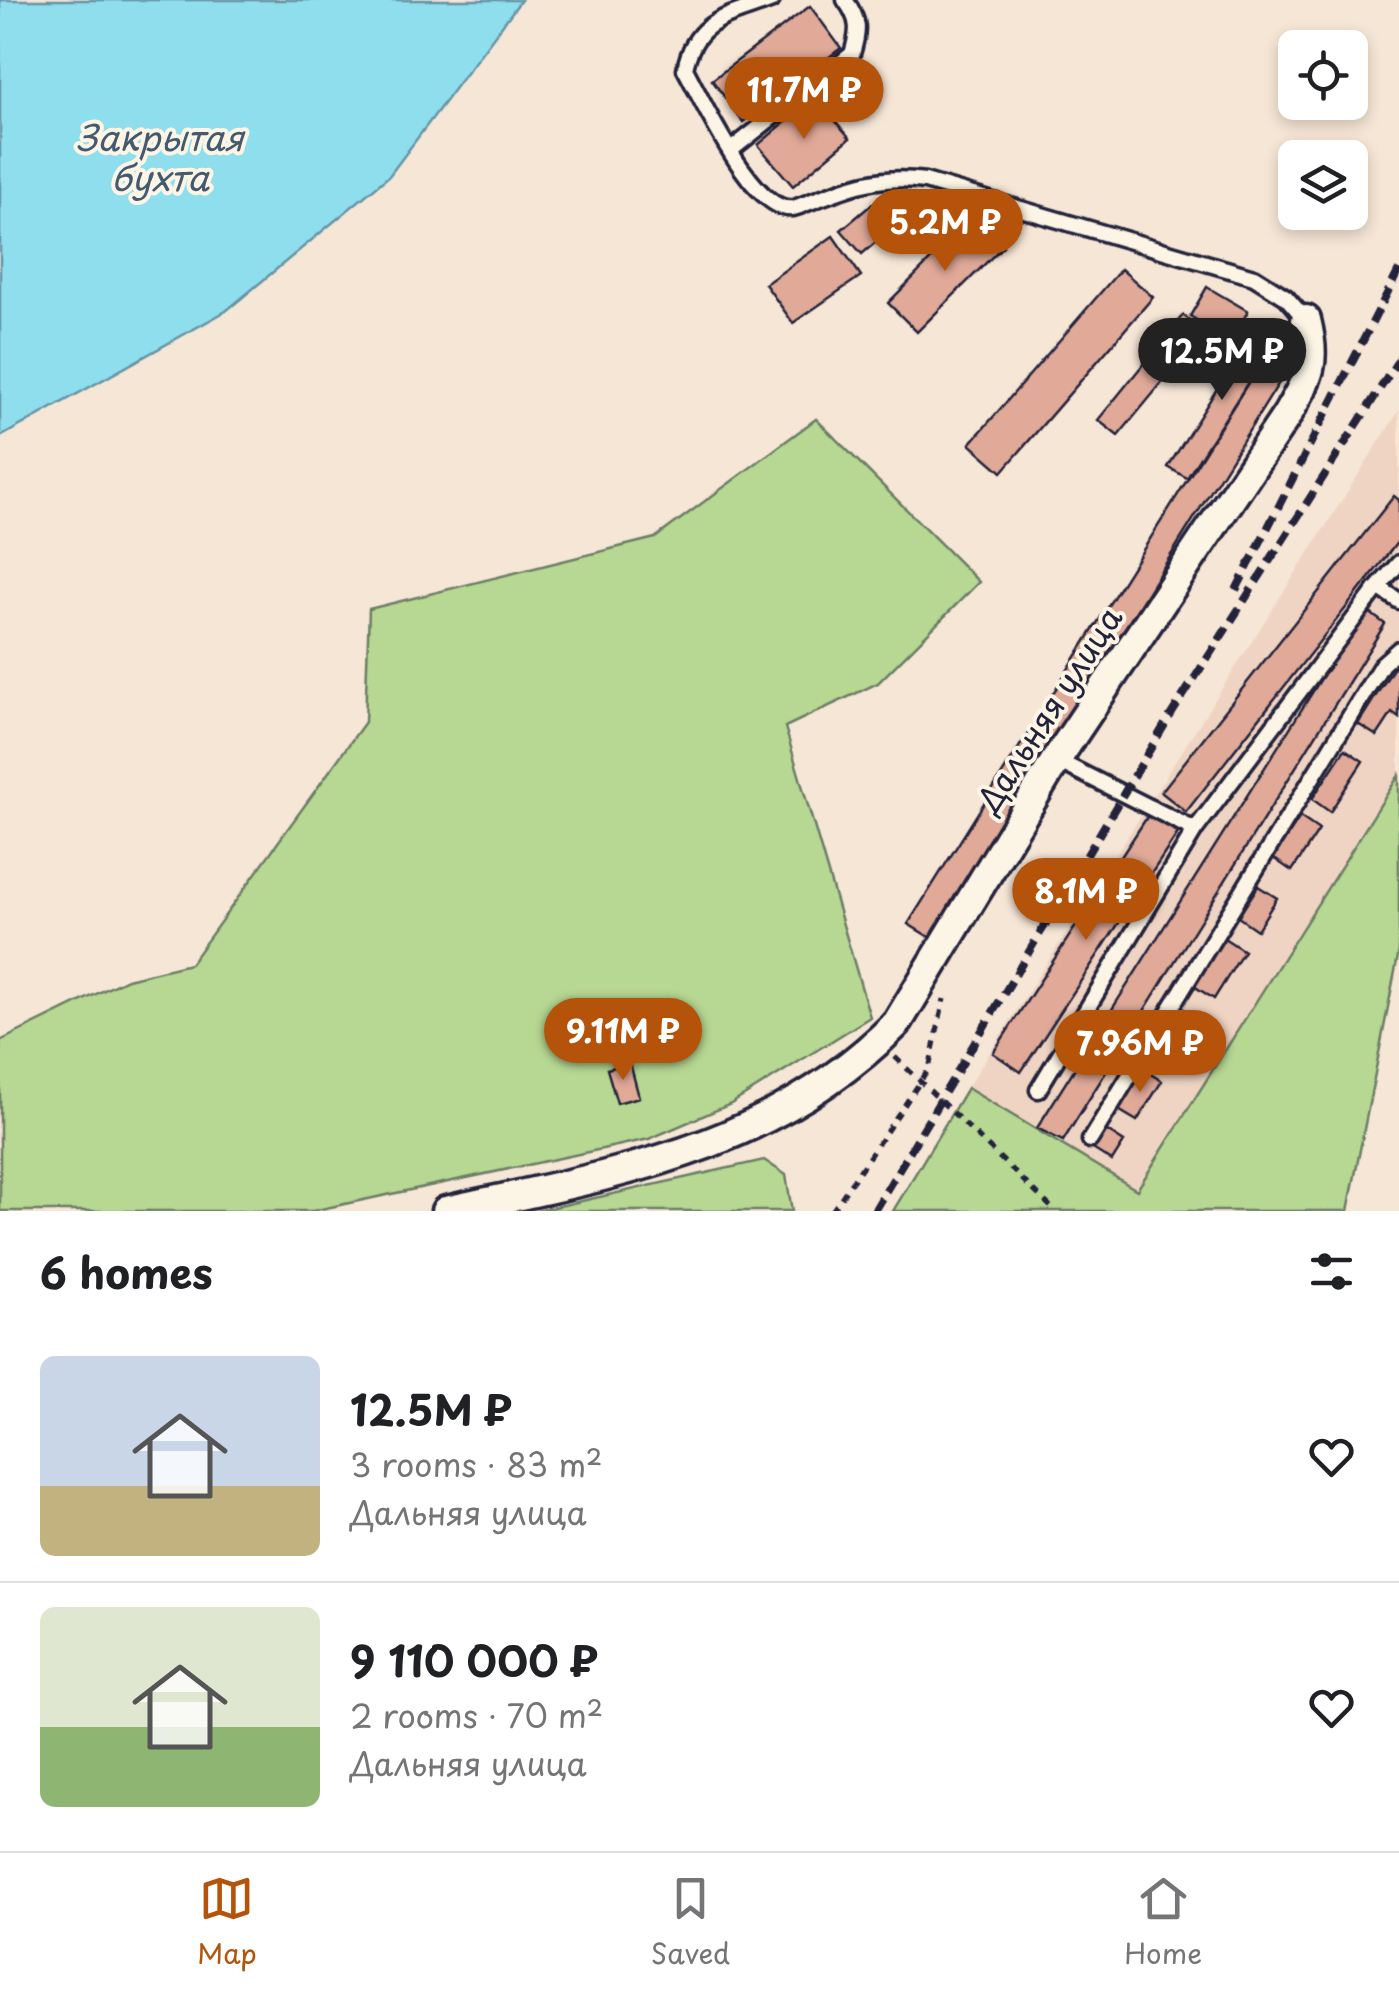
<!DOCTYPE html>
<html lang="en">
<head>
<meta charset="utf-8">
<style>
  :root { --surface:#fff; --page:#f2f2f2; --text:#202124; --muted:#757577; --line:#e0e0e0; --accent:#b45309 }
  body { margin:0; font-family:"Playpen Sans",sans-serif; background:var(--page); color:var(--text); height:100vh; display:flex; flex-direction:column; font-size:38px; white-space:nowrap }
  * { box-sizing:border-box; margin:0 }
  p { font-size:32px; color:var(--muted) }
  .icon { flex:none; width:55px; height:55px; fill:none; stroke:currentColor; stroke-width:2; stroke-linecap:round; stroke-linejoin:round }
  .map { position:relative; height:1211px; overflow:hidden }
  .sheet { display:flex; flex-direction:column; background:var(--surface); flex:1 }
  .sheet>* { flex:none }
  .controls { position:absolute; left:1278px; top:30px; display:grid; gap:20px }
  .controls a { display:grid; place-items:center; width:90px; height:90px; border-radius:15px; background:var(--surface); box-shadow:0 5px 15px #0003; font-size:50px }
  .price { position:absolute; translate:-50% -85px; padding:0 22px; border-radius:35px; background:var(--accent); color:#fff; font-size:32px; line-height:65px; filter:drop-shadow(0 2px 5px #0008) }
  .price::after { content:''; position:absolute; left:50%; top:60px; width:30px; height:22px; margin-left:-15px; background:inherit; clip-path:polygon(0 0,100% 0,50% 100%) }
  .price.active { background:#222; color:#fff }
  ul { padding:0; list-style:none }
  li { display:flex; align-items:center; gap:30px; height:250px; padding:0 40px }
  li+li { border-top:2px solid var(--line) }
  li span { display:grid; place-items:center; flex:none; width:280px; height:200px; border-radius:15px; color:#555 }
  li>.icon { margin-inline-start:auto }
  span .icon { width:120px; height:120px; fill:#fffc; stroke-width:1 }
  li b { font-size:42px }
  h2 { display:flex; justify-content:space-between; align-items:center; height:120px; padding:0 40px; font-size:42px }
  .tabs { display:flex; justify-content:space-around; align-items:center; height:140px; border-top:2px solid var(--line); background:var(--surface); font-size:28px; color:var(--muted) }
  .tabs a { display:grid; justify-items:center; gap:5px }
  .tabs .active { color:var(--accent) }
  .map>svg:first-child { display:block }
  .built { fill:#efd4c3 }
  .green { fill:#b6d892; stroke:#6c7d66; stroke-width:2.5 }
  .water { fill:#8fdeed; stroke:#6393a6; stroke-width:2.5 }
  .building { fill:#e0a998; stroke:#22223b; stroke-width:2.5 }
  .lines { fill:none; stroke-linecap:round; stroke-linejoin:round }
  .lane-casing { stroke:#22223b; stroke-width:21 }
  .street-casing { stroke:#22223b; stroke-width:35 }
  .path { stroke:#22223b; stroke-width:5; stroke-dasharray:8 8; stroke-linecap:butt }
  .lane { stroke:#fcf5e5; stroke-width:14 }
  .street { stroke:#fcf5e5; stroke-width:28 }
  .rail { stroke:#22223b; stroke-width:8; stroke-dasharray:15 8; stroke-linecap:butt }
  .labels { text-anchor:middle; stroke-width:8; stroke-linejoin:round; paint-order:stroke }
  .street-label { font-size:32px; fill:#22223b; stroke:#fcf5e5 }
  .water-label { font-size:35px; font-style:italic; fill:#435a70; stroke:#fcf5e5 }
</style>
</head>
<body>
<div class="map">
<svg width="1399" height="1211" viewBox="0 0 1399 1211">
  <rect width="100%" height="100%" fill="#f6e6d6"/>
  <filter id="ink" filterUnits="userSpaceOnUse"><feTurbulence type="fractalNoise" baseFrequency=".01" numOctaves="2"/><feDisplacementMap in="SourceGraphic" scale="20" xChannelSelector="R" yChannelSelector="G"/><feConvolveMatrix kernelMatrix="1 2 1 2 8 2 1 2 1" color-interpolation-filters="sRGB"/></filter>
  <g filter="url(#ink)">
    <!-- built -->
    <path class="built" d="M 1399,411 L 1399,775 L 1136,1190 L 967,1088 Z"/>
    <!-- green -->
    <path class="green" d="M 816,419 L 979,582 L 878,683 L 785,727 L 870,1017 L 731,1104 L 649,1139 L 312,1211 L 0,1211 L 0,1041 L 127,979 L 190,964 L 365,722 L 369,609 L 655,538 Z
      M 1399,775 L 1399,951 L 1348,1211 L 893,1211 L 967,1088 L 1137,1190 Z
      M 764,1160 L 786,1175 L 792,1211 L 537,1211 Z"/>
    <!-- water -->
    <path class="water" d="M 0,0 L 521,0 L 389,176 L 226,311 L 0,437 Z"/>
    <!-- building -->
    <path class="building" d="M 810,6 L 841,48 L 743,122 L 712,80 Z
      M 815,97 L 850,138 L 793,186 L 758,145 Z
      M 883,195 L 903,219 L 862,254 L 841,230 Z
      M 973,217 L 1003,246 L 917,332 L 888,303 Z
      M 833,236 L 861,276 L 793,323 L 765,284 Z
      M 1121,269 L 1153,297 L 1002,472 L 970,444 Z
      M 1207,287 L 1248,311 L 1231,341 L 1190,316 Z
      M 1183,315 L 1204,332 L 1118,436 L 1098,420 Z
      M 1255,328 L 1275,340 L 1187,478 L 1168,467 Z
      M 1275,340 L 1297,354 L 931,938 L 908,924 Z
      M 1394,496 L 1399,500 L 1399,540 L 1186,812 L 1161,792 Z
      M 1365,609 L 1385,624 L 1063,1141 L 1037,1128 Z
      M 1399,659 L 1399,718 L 1392,713 L 1377,736 L 1358,724 Z
      M 1345,749 L 1363,761 L 1330,812 L 1312,799 Z
      M 1149,814 L 1178,833 L 1021,1072 L 993,1053 Z
      M 1300,817 L 1319,830 L 1292,871 L 1273,858 Z
      M 1258,886 L 1277,898 L 1257,930 L 1238,917 Z
      M 1224,938 L 1244,951 L 1214,999 L 1194,986 Z
      M 1181,1007 L 1200,1019 L 1173,1060 L 1154,1047 Z
      M 630,1063 L 639,1097 L 617,1103 L 607,1069 Z
      M 1142,1069 L 1162,1081 L 1137,1121 L 1117,1109 Z
      M 1104,1129 L 1124,1142 L 1112,1161 L 1091,1148 Z"/>
    <g class="lines">
      <defs>
        <path id="lane" d="M 772,0 C 729,17 695,18 685,69 C 702,99 757,222 797,207 C 844,189 874,174 925,181 L 1254,277 L 1286,297 L 1306,320
          M 731,150 L 852,54 C 859,31 860,20 845,0
          M 1378,587 L 1399,563
          M 1056,760 L 1195,830
          M 1038,1090 L 1195,830 L 1378,587 L 1399,601
          M 1090,1140 L 1382,664 L 1399,649"/>
        <path id="street" d="M 446,1211 C 614,1174 770,1151 897,1023 L 1056,760 L 1287,415 C 1309,376 1317,364 1306,320"/>
      </defs>
      <!-- lane casing -->
      <use href="#lane" class="lane-casing"/>
      <!-- street casing -->
      <use href="#street" class="street-casing"/>
      <!-- path -->
      <path class="path" d="M 895,1057 L 1055,1211
        M 832,1211 L 929,1069 L 944,999"/>
      <!-- lane -->
      <use href="#lane" class="lane"/>
      <!-- street -->
      <use href="#street" class="street"/>
      <!-- rail -->
      <path class="rail" d="M 1236,590 L 1399,270
        M 874,1211 L 1167,721 L 1399,359"/>
    </g>
  </g>
  <g class="labels">
    <!-- street labels -->
    <g class="street-label">
      <text transform="translate(1050 710) rotate(-57)" y="11">Дальняя улица</text>
    </g>
    <!-- water labels -->
    <g class="water-label">
      <text x="160" y="151">Закрытая<tspan x="160" dy="40">бухта</tspan></text>
    </g>
  </g>
</svg>
<div class="controls">
<a><svg class="icon" aria-label="locate" viewBox="0 0 24 24"><circle cx="12" cy="12" r="6"/><path d="M12 2v4M12 18v4M2 12h4M18 12h4"/></svg></a>
<a><svg class="icon" aria-label="layers" viewBox="0 0 24 24"><path d="M12 4l9 5-9 5-9-5zM3 14l9 5 9-5"/></svg></a>
</div>
<b class="price" style="left:804px;top:142px">11.7M ₽</b>
<b class="price" style="left:945px;top:274px">5.2M ₽</b>
<b class="price active" style="left:1222px;top:403px">12.5M ₽</b>
<b class="price" style="left:1086px;top:943px">8.1M ₽</b>
<b class="price" style="left:623px;top:1083px">9.11M ₽</b>
<b class="price" style="left:1140px;top:1095px">7.96M ₽</b>
</div>
<section class="sheet">
<h2>6 homes<svg class="icon" aria-label="filters" viewBox="0 0 24 24"><path d="M4 7h16M4 17h16"/><circle cx="9" cy="7" r="2"/><circle cx="15" cy="17" r="2"/></svg></h2>
<ul>
<li><span style="background:linear-gradient(#c9d6e8 65%,#c2b280 0)"><svg class="icon" aria-label="home" viewBox="0 0 24 24"><path d="M3 11l9-7 9 7M6 9v11h12V9"/></svg></span><div><b>12.5M ₽</b><p>3 rooms · 83 m²</p><p>Дальняя улица</p></div><svg class="icon" aria-label="heart" viewBox="0 0 24 24"><path d="M12 20l-8-8c-3-5 5-10 8-4 3-6 11-1 8 4z"/></svg></li>
<li><span style="background:linear-gradient(#dfe7d0 60%,#8fb573 0)"><svg class="icon" aria-label="home" viewBox="0 0 24 24"><path d="M3 11l9-7 9 7M6 9v11h12V9"/></svg></span><div><b>9 110 000 ₽</b><p>2 rooms · 70 m²</p><p>Дальняя улица</p></div><svg class="icon" aria-label="heart" viewBox="0 0 24 24"><path d="M12 20l-8-8c-3-5 5-10 8-4 3-6 11-1 8 4z"/></svg></li>
</ul>
</section>
<nav class="tabs">
<a class="active"><svg class="icon" aria-label="map" viewBox="0 0 24 24"><path d="M3 6l6-2 6 2 6-2v14l-6 2-6-2-6 2zM9 4v14M15 6v14"/></svg>Map</a>
<a><svg class="icon" aria-label="saved" viewBox="0 0 24 24"><path d="M7 4h10v16l-5-4-5 4z"/></svg>Saved</a>
<a><svg class="icon" aria-label="home" viewBox="0 0 24 24"><path d="M3 11l9-7 9 7M6 9v11h12V9"/></svg>Home</a>
</nav>
</body>
</html>
